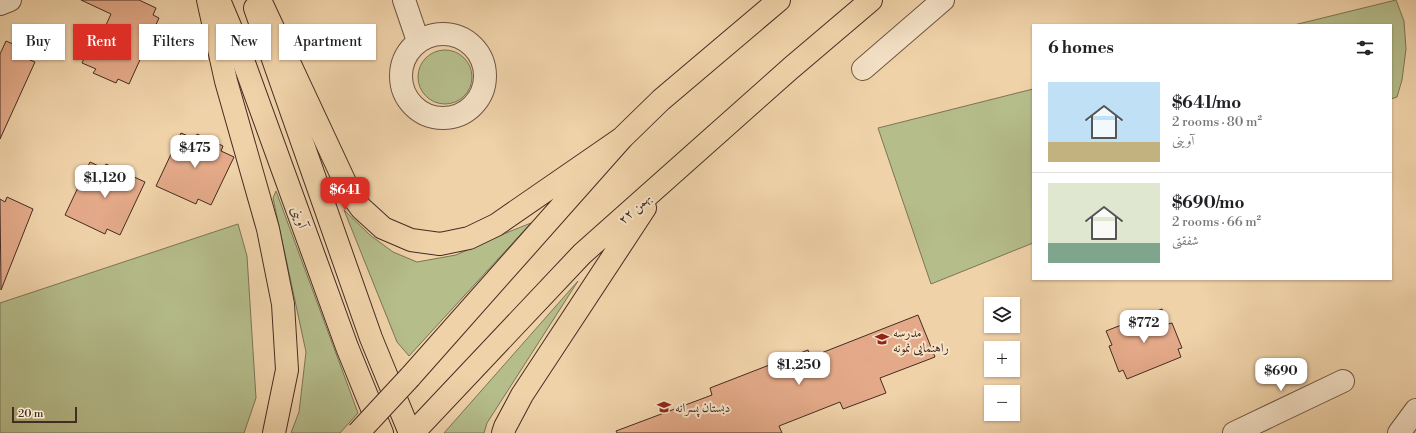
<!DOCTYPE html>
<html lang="en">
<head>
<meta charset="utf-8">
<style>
  :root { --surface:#fff; --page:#f2f2f2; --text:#202124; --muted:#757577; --line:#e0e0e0; --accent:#d93025 }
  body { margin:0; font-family:"Libre Bodoni",Amiri,serif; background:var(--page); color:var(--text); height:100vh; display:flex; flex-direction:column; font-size:15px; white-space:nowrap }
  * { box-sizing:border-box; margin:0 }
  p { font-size:13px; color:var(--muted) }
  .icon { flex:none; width:22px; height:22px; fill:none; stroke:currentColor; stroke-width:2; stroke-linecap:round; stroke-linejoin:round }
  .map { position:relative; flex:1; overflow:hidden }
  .side { position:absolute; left:1032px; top:24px; width:360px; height:256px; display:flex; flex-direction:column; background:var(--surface); border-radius:0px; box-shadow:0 1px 3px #0004 }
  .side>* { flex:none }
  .hud { position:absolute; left:12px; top:24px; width:380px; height:36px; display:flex; gap:8px }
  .buttons { position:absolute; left:984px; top:297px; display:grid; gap:8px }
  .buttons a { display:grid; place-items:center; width:36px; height:36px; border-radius:0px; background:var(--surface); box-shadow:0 1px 3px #0004; font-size:20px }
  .scale { position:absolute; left:12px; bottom:10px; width:65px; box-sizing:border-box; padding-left:4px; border:2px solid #442c23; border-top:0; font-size:11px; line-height:14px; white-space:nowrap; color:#442c23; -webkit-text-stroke:3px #f5e2c7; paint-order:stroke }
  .price { position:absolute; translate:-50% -34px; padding:0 9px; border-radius:8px; background:#fff; color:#222; font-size:13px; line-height:26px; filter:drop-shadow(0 1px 2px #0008) }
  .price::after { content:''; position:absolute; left:50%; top:24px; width:12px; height:9px; margin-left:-6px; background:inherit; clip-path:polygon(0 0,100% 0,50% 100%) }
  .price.on { background:var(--accent); color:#fff }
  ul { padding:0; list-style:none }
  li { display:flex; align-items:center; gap:12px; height:100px; padding:0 16px }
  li+li { border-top:1px solid var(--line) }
  li span { display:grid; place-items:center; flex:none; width:112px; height:80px; border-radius:0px; color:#555 }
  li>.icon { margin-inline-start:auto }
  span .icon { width:48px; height:48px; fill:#fffc; stroke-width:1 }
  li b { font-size:17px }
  h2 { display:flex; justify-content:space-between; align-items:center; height:48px; padding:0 16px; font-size:17px }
  .pill { padding:0 14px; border-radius:0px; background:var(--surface); box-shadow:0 1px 3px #0004; font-size:14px; line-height:36px }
  .pill.on { background:var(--accent); color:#fff }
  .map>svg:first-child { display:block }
  .green { fill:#b5bd8b; stroke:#7c7457 }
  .building { fill:#e3a988; stroke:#442c23 }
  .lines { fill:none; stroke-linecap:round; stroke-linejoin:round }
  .minor-casing { stroke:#6f5644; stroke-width:24 }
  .major-casing { stroke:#442c23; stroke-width:24 }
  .highway-casing { stroke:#442c23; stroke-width:24 }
  .minor { stroke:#f5e2c7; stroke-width:22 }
  .major { stroke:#f0d2a9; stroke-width:22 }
  .highway { stroke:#f0d2a9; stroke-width:22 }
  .highway-bridge-casing { stroke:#442c23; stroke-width:24; stroke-linecap:butt }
  .highway-bridge { stroke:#f0d2a9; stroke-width:22 }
  .labels { text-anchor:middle; stroke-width:4; stroke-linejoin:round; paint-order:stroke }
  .street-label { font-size:13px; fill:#442c23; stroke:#f5e2c7 }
  .poi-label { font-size:13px; fill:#442c23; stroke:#f5e2c7; text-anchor:start }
</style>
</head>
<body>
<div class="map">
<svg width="1416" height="433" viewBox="0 0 1416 433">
  <rect width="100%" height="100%" fill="#f0d2a9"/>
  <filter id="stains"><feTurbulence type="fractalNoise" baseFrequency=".005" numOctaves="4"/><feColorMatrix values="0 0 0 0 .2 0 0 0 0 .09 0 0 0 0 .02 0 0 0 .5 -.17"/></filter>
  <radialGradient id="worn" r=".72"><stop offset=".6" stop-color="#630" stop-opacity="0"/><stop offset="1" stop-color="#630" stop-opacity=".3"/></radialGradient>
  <!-- green -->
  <path class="green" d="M 1396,0 L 1404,21 L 1406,49 L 1402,80 L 1397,97 L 1391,99 L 1391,25 L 1294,25 Z
    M418 77a27 27 0 1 1 54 0a27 27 0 1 1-54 0Z
    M 1033,89 L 1033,243 L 931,284 L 878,128 Z
    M 276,191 L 358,413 L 340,433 L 291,433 L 299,412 L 306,352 L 273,198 Z
    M 344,210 L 370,235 L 393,252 L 417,262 L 456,255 L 506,233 L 531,223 L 409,356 L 397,342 Z
    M 238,224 L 247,256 L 256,398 L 244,433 L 0,433 L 0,303 Z
    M 578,281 L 487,423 L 484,433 L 444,433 Z"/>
  <!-- building -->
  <path class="building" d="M 81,0 L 139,0 L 156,8 L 153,15 L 159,18 L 129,84 L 118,79 L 116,83 L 93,73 L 96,69 L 82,63 L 90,46 L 95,49 L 111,14 Z
    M 6,41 L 32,52 L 28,59 L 35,62 L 0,139 L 0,54 Z
    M 181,133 L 195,139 L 197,134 L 223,146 L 221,151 L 234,157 L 211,205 L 198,199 L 196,204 L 156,186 Z
    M 90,162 L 103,168 L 106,164 L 145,182 L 120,235 L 107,229 L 105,234 L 65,215 Z
    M 7,197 L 33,209 L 1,290 L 0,199 L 5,202 Z
    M 1162,309 L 1168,324 L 1172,323 L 1182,348 L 1178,349 L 1181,357 L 1127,379 L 1123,370 L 1119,372 L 1109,346 L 1112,345 L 1106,331 Z
    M 918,315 L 935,357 L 880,378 L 886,393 L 843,409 L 840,402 L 779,426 L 782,433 L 617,433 L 616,431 L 712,395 L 710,388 L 808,350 L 811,357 Z"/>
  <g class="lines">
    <defs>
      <path id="minor" d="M 404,0 L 418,41
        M 0,4 L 10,0
        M401 76a42 42 0 1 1 84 0a42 42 0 1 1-84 0Z
        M 863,69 L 943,0
        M 1234,433 L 1343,381
        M 1399,433 L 1416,410"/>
      <path id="major" d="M 219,0 L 235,38 L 347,347 L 382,433
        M 255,8 L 371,338 L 410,433"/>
      <path id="highway" d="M 208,0 L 226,81 L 268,229 L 283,304 L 287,370 L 274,433
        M 260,0 L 350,193 L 361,208 L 383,228 L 411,240 L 440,244 L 469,238 L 496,225 L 622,138
        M 410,377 L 622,138 L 661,100 L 779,0
        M 413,433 L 582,254 L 791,68 L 871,0
        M 503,433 L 505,427 L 522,395 L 645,208"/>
    </defs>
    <!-- minor casing -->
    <use href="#minor" class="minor-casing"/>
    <!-- major casing -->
    <use href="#major" class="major-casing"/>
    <!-- highway casing -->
    <use href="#highway" class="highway-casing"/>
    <!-- minor -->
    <use href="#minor" class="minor"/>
    <!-- major -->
    <use href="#major" class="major"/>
    <!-- highway -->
    <use href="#highway" class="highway"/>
    <defs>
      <path id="highway-bridge" d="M 358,433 L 410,377"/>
    </defs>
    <!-- highway-bridge casing -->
    <use href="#highway-bridge" class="highway-bridge-casing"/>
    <!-- highway-bridge -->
    <use href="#highway-bridge" class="highway-bridge"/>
  </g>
  <!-- icons -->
  <defs>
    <symbol id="school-bare" viewBox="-9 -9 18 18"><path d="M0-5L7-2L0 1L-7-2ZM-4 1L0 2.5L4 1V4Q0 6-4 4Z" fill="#8f2418" stroke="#f5e2c7" stroke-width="2.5" paint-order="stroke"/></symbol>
  </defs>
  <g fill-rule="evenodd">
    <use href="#school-bare" x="872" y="329" width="20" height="20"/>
    <use href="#school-bare" x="654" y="397" width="20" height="20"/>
  </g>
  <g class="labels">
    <!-- street labels -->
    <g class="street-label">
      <text transform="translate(634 208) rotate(-42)" y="5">۲۲ بهمن</text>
      <text transform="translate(300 217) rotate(70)" y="5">آوینی</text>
    </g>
    <!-- poi labels -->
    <g class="poi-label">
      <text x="893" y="337">مدرسه<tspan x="893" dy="15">راهنمایی نمونه</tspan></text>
      <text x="675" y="412">دبستان پسرانه</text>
    </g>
  </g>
  <rect width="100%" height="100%" filter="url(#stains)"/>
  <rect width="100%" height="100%" fill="url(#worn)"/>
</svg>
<div class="buttons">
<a><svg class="icon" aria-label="layers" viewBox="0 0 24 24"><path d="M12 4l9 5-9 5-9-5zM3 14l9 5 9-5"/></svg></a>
<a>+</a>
<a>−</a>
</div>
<div class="scale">20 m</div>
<b class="price" style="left:195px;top:169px">$475</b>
<b class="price" style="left:105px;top:199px">$1,120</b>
<b class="price on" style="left:345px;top:211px">$641</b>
<b class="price" style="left:1144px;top:344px">$772</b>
<b class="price" style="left:799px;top:386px">$1,250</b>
<b class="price" style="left:1281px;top:392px">$690</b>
<div class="hud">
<a class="pill">Buy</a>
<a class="pill on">Rent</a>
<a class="pill">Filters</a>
<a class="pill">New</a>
<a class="pill">Apartment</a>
</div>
<section class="side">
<h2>6 homes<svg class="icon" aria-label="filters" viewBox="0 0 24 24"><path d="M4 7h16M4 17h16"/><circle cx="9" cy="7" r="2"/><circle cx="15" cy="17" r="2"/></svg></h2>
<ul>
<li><span style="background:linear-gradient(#bfe0f5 75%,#c2b280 0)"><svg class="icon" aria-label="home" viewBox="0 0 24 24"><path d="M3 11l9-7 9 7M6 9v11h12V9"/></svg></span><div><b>$641/mo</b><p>2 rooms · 80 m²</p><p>آوینی</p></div></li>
<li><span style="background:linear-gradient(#dfe7d0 75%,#7fa58c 0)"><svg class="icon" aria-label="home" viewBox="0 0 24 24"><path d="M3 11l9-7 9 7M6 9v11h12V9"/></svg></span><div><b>$690/mo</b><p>2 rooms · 66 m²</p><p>شفقتی</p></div></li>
</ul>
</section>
</div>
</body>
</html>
